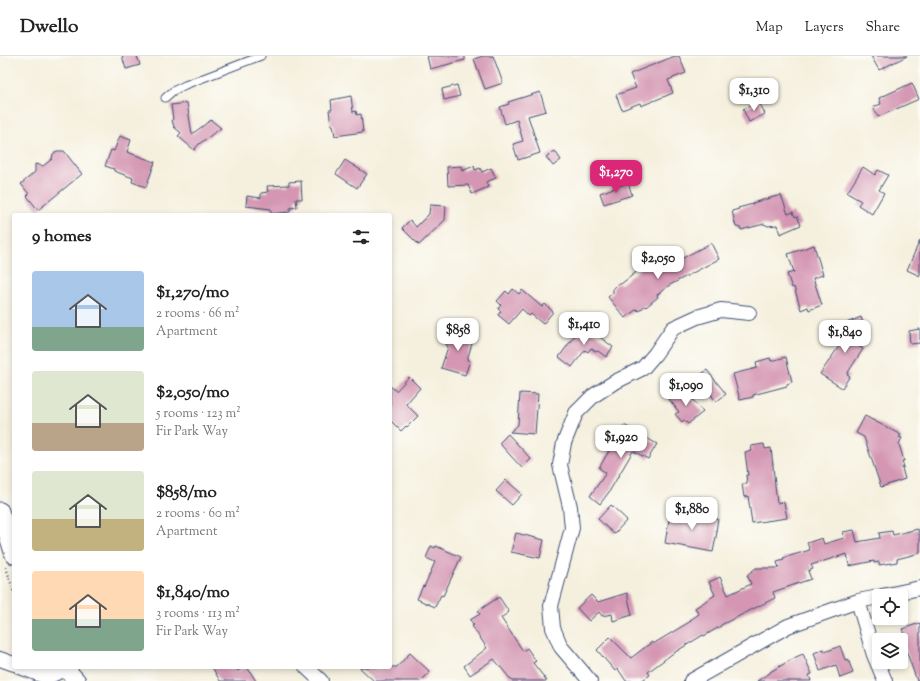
<!DOCTYPE html>
<html lang="en">
<head>
<meta charset="utf-8">
<style>
  :root { --surface:#fff; --page:#f2f2f2; --text:#222; --muted:#767676; --line:#e0e0e0; --accent:#db2777 }
  body { margin:0; font-family:"Sorts Mill Goudy",serif; background:var(--page); color:var(--text); height:100vh; display:flex; flex-direction:column; font-size:15px; white-space:nowrap }
  * { box-sizing:border-box; margin:0 }
  p { font-size:13px; color:var(--muted) }
  .icon { flex:none; width:22px; height:22px; fill:none; stroke:currentColor; stroke-width:2; stroke-linecap:round; stroke-linejoin:round }
  .map { position:relative; flex:1; overflow:hidden }
  .drawer { position:absolute; left:12px; top:157px; width:380px; height:456px; display:flex; flex-direction:column; background:var(--surface); border-radius:4px; box-shadow:0 2px 6px #0003 }
  .drawer>* { flex:none }
  .tools { position:absolute; left:872px; top:533px; display:grid; gap:8px }
  .tools a { display:grid; place-items:center; width:36px; height:36px; border-radius:4px; background:var(--surface); box-shadow:0 2px 6px #0003; font-size:20px }
  .price { position:absolute; translate:-50% -34px; padding:0 9px; border-radius:8px; background:#fff; color:#222; font-size:13px; line-height:26px; filter:drop-shadow(0 1px 2px #0008) }
  .price::after { content:''; position:absolute; left:50%; top:24px; width:12px; height:9px; margin-left:-6px; background:inherit; clip-path:polygon(0 0,100% 0,50% 100%) }
  .price.selected { background:var(--accent); color:#fff }
  ul { padding:0; list-style:none }
  li { display:flex; align-items:center; gap:12px; height:100px; padding:0 20px }
  li span { display:grid; place-items:center; flex:none; width:112px; height:80px; border-radius:4px; color:#555 }
  li>.icon { margin-inline-start:auto }
  span .icon { width:48px; height:48px; fill:#fffc; stroke-width:1 }
  li b { font-size:17px }
  h2 { display:flex; justify-content:space-between; align-items:center; height:48px; padding:0 20px; font-size:17px }
  header { display:flex; align-items:center; gap:24px; box-sizing:border-box; height:56px; padding:0 20px; background:var(--surface); border-bottom:1px solid var(--line) }
  header strong { font-size:19px }
  nav { display:flex; gap:22px; margin-inline-start:auto; font-size:14px }
  .map>svg:first-child { display:block }
  .building { fill:#d496b2 }
  .lines { fill:none; stroke-linecap:round; stroke-linejoin:round }
  .service-casing { stroke:#3c4c71; stroke-width:9 }
  .minor-casing { stroke:#3c4c71; stroke-width:16 }
  .tertiary-casing { stroke:#3c4c71; stroke-width:19 }
  .path { stroke:#3c4c71; stroke-width:2.5; stroke-dasharray:1 3; stroke-linecap:butt }
  .service { stroke:#fff; stroke-width:7 }
  .minor { stroke:#fff; stroke-width:14 }
  .tertiary { stroke:#fff; stroke-width:17 }
</style>
</head>
<body>
<header>
<strong>Dwello</strong>
<nav><a>Map</a><a>Layers</a><a>Share</a></nav>
</header>
<div class="map">
<svg width="920" height="625" viewBox="0 0 920 625">
  <rect width="100%" height="100%" fill="#fdfcf7"/>
  <filter id="ink" filterUnits="userSpaceOnUse"><feTurbulence type="fractalNoise" baseFrequency=".025" numOctaves="2"/><feDisplacementMap in="SourceGraphic" scale="8" xChannelSelector="R" yChannelSelector="G"/><feConvolveMatrix kernelMatrix="1 2 1 2 8 2 1 2 1" color-interpolation-filters="sRGB"/></filter>
  <filter id="wash" filterUnits="userSpaceOnUse"><feTurbulence type="fractalNoise" baseFrequency=".012" numOctaves="4" result="noise"/><feDisplacementMap in="SourceGraphic" scale="16" xChannelSelector="R" yChannelSelector="G"/><feGaussianBlur stdDeviation="0.9" result="paint"/><feColorMatrix in="noise" values="0 0 0 0 0 0 0 0 0 0 0 0 0 0 0 0 0 1.4 0 .05"/><feComposite in="paint" operator="in"/></filter>
  <g filter="url(#wash)">
    <rect width="100%" height="100%" fill="#f5f0de"/>
    <g id="blocks">
      <!-- building -->
      <path class="building" d="M 122,0 L 137,0 L 140,9 L 126,13 Z
        M 427,0 L 465,0 L 465,4 L 430,13 Z
        M 483,0 L 493,0 L 503,27 L 485,33 L 474,3 Z
        M 675,0 L 679,0 L 686,17 L 668,24 L 673,37 L 641,50 L 640,47 L 622,54 L 616,39 L 636,32 L 630,18 Z
        M 871,0 L 907,0 L 879,14 Z
        M 912,27 L 919,43 L 878,61 L 873,51 L 881,48 L 879,42 Z
        M 457,29 L 460,40 L 444,44 L 442,33 Z
        M 540,36 L 546,55 L 528,60 L 540,97 L 518,104 L 513,88 L 523,85 L 517,64 L 505,68 L 500,51 L 509,48 L 508,46 Z
        M 351,40 L 353,56 L 356,55 L 357,59 L 361,58 L 363,76 L 335,80 L 333,69 L 331,69 L 329,54 L 332,54 L 331,44 Z
        M 759,46 L 765,58 L 749,66 L 743,53 Z
        M 187,47 L 192,78 L 211,64 L 221,72 L 199,88 L 194,94 L 178,80 L 181,77 L 174,71 L 172,64 L 173,63 L 171,49 Z
        M 120,80 L 131,84 L 127,96 L 155,106 L 146,131 L 132,126 L 133,122 L 114,115 L 114,113 L 105,110 L 111,94 L 114,95 Z
        M 57,95 L 64,95 L 82,118 L 38,154 L 27,140 L 29,138 L 21,128 L 35,116 L 35,108 L 43,110 L 52,103 L 53,98 Z
        M 555,95 L 561,104 L 553,110 L 546,101 Z
        M 345,104 L 367,118 L 357,132 L 336,118 Z
        M 461,110 L 462,115 L 474,110 L 475,114 L 480,112 L 482,116 L 491,112 L 496,122 L 486,126 L 488,131 L 472,138 L 468,129 L 448,130 L 447,111 Z
        M 863,111 L 875,119 L 878,114 L 888,119 L 879,134 L 884,137 L 872,158 L 858,149 L 861,145 L 847,137 Z
        M 301,125 L 302,143 L 296,143 L 297,151 L 290,152 L 290,156 L 271,158 L 271,153 L 246,150 L 247,140 L 261,142 L 261,137 L 268,136 L 267,130 L 289,129 L 289,126 Z
        M 628,127 L 632,139 L 604,148 L 600,137 Z
        M 781,139 L 788,158 L 793,156 L 795,161 L 797,160 L 801,169 L 780,178 L 777,169 L 768,170 L 764,168 L 741,174 L 741,172 L 739,172 L 738,171 L 736,171 L 732,155 L 739,153 L 738,152 L 753,148 L 752,147 Z
        M 430,149 L 446,150 L 445,164 L 419,189 L 402,172 L 410,164 L 416,171 L 429,158 Z
        M 920,184 L 920,220 L 907,214 Z
        M 711,187 L 719,203 L 668,230 L 657,239 L 658,241 L 646,251 L 645,250 L 638,255 L 637,253 L 625,262 L 608,241 L 613,237 L 613,232 L 617,228 L 621,228 L 648,207 L 655,216 L 671,207 L 670,205 L 679,199 L 681,203 Z
        M 814,189 L 823,219 L 813,222 L 822,249 L 809,254 L 808,251 L 801,254 L 794,231 L 792,232 L 787,218 L 794,216 L 788,198 Z
        M 513,233 L 519,238 L 522,234 L 542,251 L 545,248 L 553,256 L 543,268 L 531,258 L 529,260 L 522,253 L 509,268 L 498,259 L 501,255 L 498,253 L 501,249 L 497,245 L 506,235 L 509,238 Z
        M 861,261 L 866,276 L 846,282 L 863,293 L 847,318 L 850,320 L 842,332 L 820,318 L 844,283 L 843,283 L 839,270 Z
        M 583,268 L 613,291 L 606,301 L 598,295 L 596,296 L 591,292 L 588,296 L 585,294 L 572,311 L 559,301 Z
        M 454,271 L 475,278 L 467,304 L 470,305 L 465,319 L 441,312 L 448,291 L 446,288 L 450,285 Z
        M 920,273 L 920,287 L 910,288 L 909,275 Z
        M 786,301 L 792,326 L 787,328 L 787,330 L 753,339 L 753,341 L 740,344 L 733,318 L 757,312 L 756,306 L 770,302 L 771,305 Z
        M 707,314 L 726,338 L 716,346 L 699,320 Z
        M 409,321 L 420,332 L 406,348 L 418,360 L 407,371 L 406,370 L 401,375 L 390,364 L 390,330 L 396,335 Z
        M 683,332 L 703,356 L 688,368 L 684,364 L 682,366 L 675,358 L 679,356 L 669,343 Z
        M 520,337 L 538,338 L 535,378 L 510,376 L 518,369 Z
        M 865,360 L 901,379 L 899,381 L 902,382 L 899,388 L 904,405 L 902,405 L 904,411 L 902,412 L 905,423 L 881,431 L 864,381 L 856,377 Z
        M 624,369 L 657,388 L 648,403 L 633,395 L 609,436 L 600,448 L 590,440 L 606,417 L 599,412 Z
        M 508,378 L 531,403 L 522,412 L 499,387 Z
        M 764,388 L 765,393 L 771,392 L 777,447 L 784,446 L 787,462 L 752,467 L 748,440 L 744,441 L 742,428 L 747,428 L 746,419 L 748,419 L 745,396 L 752,395 L 751,390 Z
        M 506,424 L 522,438 L 512,449 L 496,435 Z
        M 611,449 L 627,464 L 614,478 L 598,463 Z
        M 674,454 L 718,463 L 716,475 L 717,476 L 713,496 L 665,487 L 669,464 L 672,465 Z
        M 918,473 L 920,482 L 920,497 L 897,503 L 897,506 L 879,509 L 879,506 L 874,507 L 874,505 L 849,510 L 847,498 L 811,509 L 813,513 L 808,515 L 811,523 L 773,536 L 775,542 L 721,569 L 721,570 L 704,580 L 703,579 L 672,598 L 648,616 L 650,619 L 641,625 L 626,625 L 618,613 L 615,615 L 597,594 L 610,581 L 631,602 L 652,586 L 653,588 L 691,565 L 690,564 L 699,558 L 695,552 L 715,539 L 709,526 L 720,521 L 728,539 L 751,528 L 747,519 L 756,512 L 779,512 L 777,506 L 784,504 L 783,502 L 810,494 L 807,487 L 822,482 L 824,488 L 844,482 L 843,476 L 854,474 L 857,486 L 880,482 L 879,477 L 892,475 L 893,479 Z
        M 516,477 L 544,484 L 540,502 L 511,496 Z
        M 431,490 L 435,492 L 436,490 L 461,501 L 443,540 L 441,539 L 435,551 L 417,543 L 423,530 L 424,531 L 435,506 L 426,502 Z
        M 627,537 L 632,559 L 613,565 L 612,558 L 602,560 L 599,556 L 589,565 L 577,552 L 591,539 L 598,546 Z
        M 499,541 L 509,556 L 501,562 L 523,595 L 527,592 L 536,605 L 533,607 L 547,625 L 512,625 L 494,603 L 470,619 L 464,610 L 487,592 L 472,570 L 474,569 L 470,564 L 480,558 L 478,555 Z
        M 920,567 L 920,625 L 917,625 L 902,583 L 905,582 L 902,573 Z
        M 840,590 L 845,604 L 848,603 L 853,617 L 840,622 L 836,609 L 820,615 L 814,597 L 824,593 L 825,596 Z
        M 410,597 L 430,616 L 421,625 L 374,625 L 359,611 L 397,611 Z
        M 803,598 L 812,618 L 809,619 L 811,625 L 757,625 L 770,617 L 770,616 L 796,601 Z
        M 212,611 L 236,611 L 238,615 L 245,611 L 247,611 L 256,625 L 220,625 Z"/>
    </g>
  </g>
  <g filter="url(#ink)">
    <use href="#blocks" fill-opacity="0" stroke="#3c4c71" stroke-width="1"/>
    <g class="lines">
      <defs>
        <path id="service" d="M 165,42 L 173,35 L 185,29 L 261,0"/>
        <path id="minor" d="M 882,540 L 920,532
          M 858,545 L 874,599 L 885,625
          M 0,603 L 14,608
          M 20,611 L 41,619 L 50,620 L 65,613
          M 306,611 L 321,625
          M 590,625 L 561,591 L 553,572 L 551,550 L 572,472 L 570,451 L 560,409 L 564,387 L 576,357 L 593,340 L 613,327 L 643,312 L 655,298 L 673,272 L 697,261 L 721,254 L 749,257
          M 691,625 L 788,570 L 858,545 L 879,541"/>
        <path id="tertiary" d="M 0,455 L 14,499
          M 64,611 L 77,625"/>
      </defs>
      <!-- service casing -->
      <use href="#service" class="service-casing"/>
      <!-- minor casing -->
      <use href="#minor" class="minor-casing"/>
      <!-- tertiary casing -->
      <use href="#tertiary" class="tertiary-casing"/>
      <!-- path -->
      <path class="path" d="M 6,511 L 14,537"/>
      <!-- service -->
      <use href="#service" class="service"/>
      <!-- minor -->
      <use href="#minor" class="minor"/>
      <!-- tertiary -->
      <use href="#tertiary" class="tertiary"/>
    </g>
  </g>
</svg>
<div class="tools">
<a><svg class="icon" aria-label="locate" viewBox="0 0 24 24"><circle cx="12" cy="12" r="6"/><path d="M12 2v4M12 18v4M2 12h4M18 12h4"/></svg></a>
<a><svg class="icon" aria-label="layers" viewBox="0 0 24 24"><path d="M12 4l9 5-9 5-9-5zM3 14l9 5 9-5"/></svg></a>
</div>
<b class="price" style="left:754px;top:56px">$1,310</b>
<b class="price selected" style="left:616px;top:138px">$1,270</b>
<b class="price" style="left:658px;top:224px">$2,050</b>
<b class="price" style="left:584px;top:290px">$1,410</b>
<b class="price" style="left:458px;top:296px">$858</b>
<b class="price" style="left:845px;top:298px">$1,840</b>
<b class="price" style="left:686px;top:351px">$1,090</b>
<b class="price" style="left:621px;top:403px">$1,920</b>
<b class="price" style="left:692px;top:475px">$1,880</b>
<section class="drawer">
<h2>9 homes<svg class="icon" aria-label="filters" viewBox="0 0 24 24"><path d="M4 7h16M4 17h16"/><circle cx="9" cy="7" r="2"/><circle cx="15" cy="17" r="2"/></svg></h2>
<ul>
<li><span style="background:linear-gradient(#a9c7e8 70%,#7fa58c 0)"><svg class="icon" aria-label="home" viewBox="0 0 24 24"><path d="M3 11l9-7 9 7M6 9v11h12V9"/></svg></span><div><b>$1,270/mo</b><p>2 rooms · 66 m²</p><p>Apartment</p></div></li>
<li><span style="background:linear-gradient(#dfe7d0 65%,#b9a48a 0)"><svg class="icon" aria-label="home" viewBox="0 0 24 24"><path d="M3 11l9-7 9 7M6 9v11h12V9"/></svg></span><div><b>$2,050/mo</b><p>5 rooms · 123 m²</p><p>Fir Park Way</p></div></li>
<li><span style="background:linear-gradient(#dfe7d0 60%,#c2b280 0)"><svg class="icon" aria-label="home" viewBox="0 0 24 24"><path d="M3 11l9-7 9 7M6 9v11h12V9"/></svg></span><div><b>$858/mo</b><p>2 rooms · 60 m²</p><p>Apartment</p></div></li>
<li><span style="background:linear-gradient(#ffd9b3 60%,#7fa58c 0)"><svg class="icon" aria-label="home" viewBox="0 0 24 24"><path d="M3 11l9-7 9 7M6 9v11h12V9"/></svg></span><div><b>$1,840/mo</b><p>3 rooms · 113 m²</p><p>Fir Park Way</p></div></li>
</ul>
</section>
</div>
</body>
</html>
